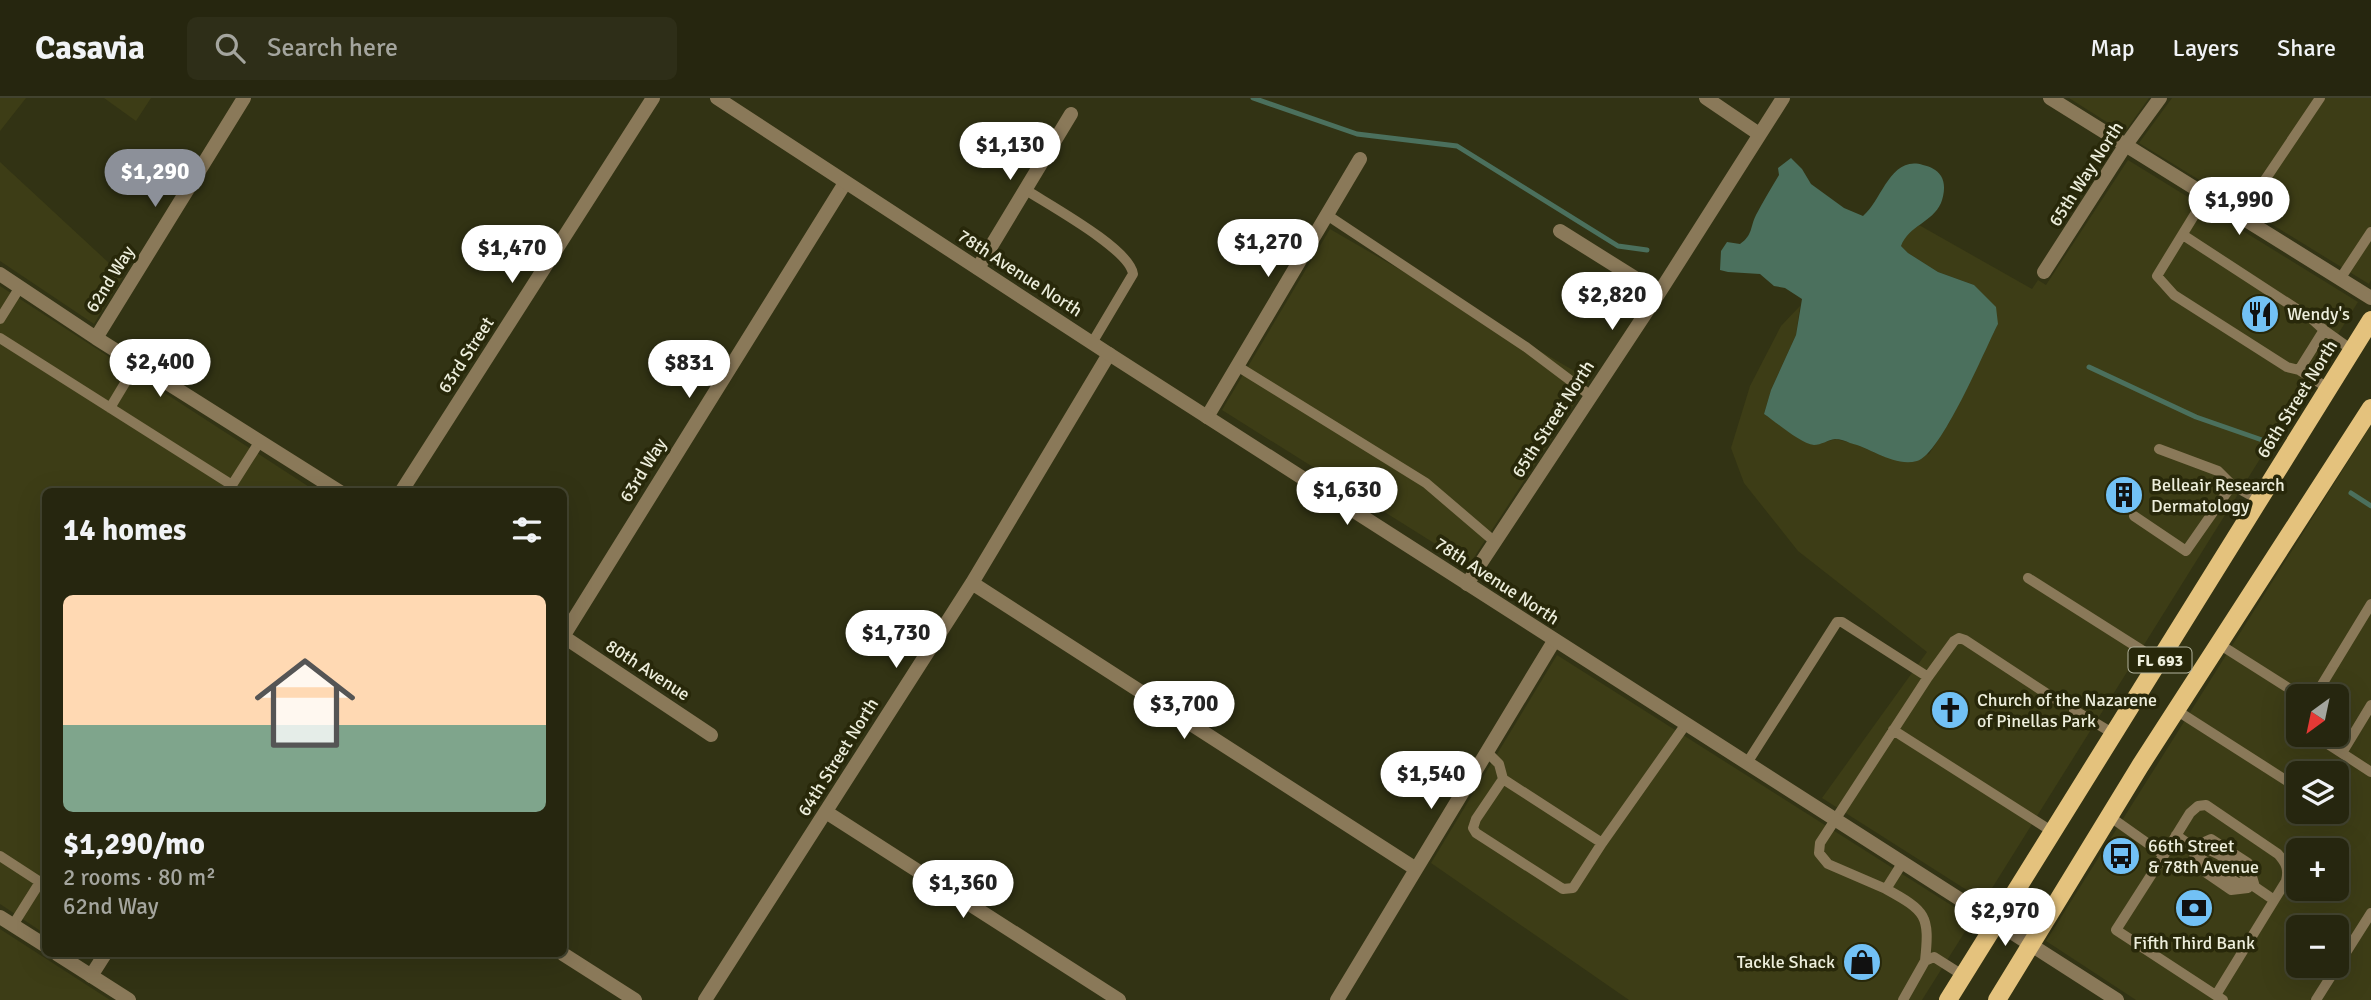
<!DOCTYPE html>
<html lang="en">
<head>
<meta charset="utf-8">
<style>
  :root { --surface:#26260f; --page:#2e2e18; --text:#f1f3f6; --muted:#a4a59e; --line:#42432f; --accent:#8c9099 }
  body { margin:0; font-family:Signika,sans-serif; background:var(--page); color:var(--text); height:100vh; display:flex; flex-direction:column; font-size:26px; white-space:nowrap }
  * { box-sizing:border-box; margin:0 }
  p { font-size:23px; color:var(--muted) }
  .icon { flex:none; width:38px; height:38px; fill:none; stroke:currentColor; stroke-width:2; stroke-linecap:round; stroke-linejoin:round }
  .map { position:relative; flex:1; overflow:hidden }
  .details { position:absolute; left:42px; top:390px; width:525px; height:469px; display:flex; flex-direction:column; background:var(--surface); border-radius:10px; box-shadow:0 7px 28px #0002,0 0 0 2px var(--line) }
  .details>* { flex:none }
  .needle { width:46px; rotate:213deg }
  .fabs { position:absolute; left:2286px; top:586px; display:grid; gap:14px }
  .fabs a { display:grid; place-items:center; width:63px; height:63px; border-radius:10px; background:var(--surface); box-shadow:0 7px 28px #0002,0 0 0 2px var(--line); font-size:35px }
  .price { position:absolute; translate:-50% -60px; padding:0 16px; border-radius:24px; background:#fff; color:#222; font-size:23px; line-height:46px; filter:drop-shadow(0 2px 4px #0008) }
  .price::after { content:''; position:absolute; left:50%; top:42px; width:21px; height:16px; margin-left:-10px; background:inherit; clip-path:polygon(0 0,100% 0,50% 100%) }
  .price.active { background:var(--accent); color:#fff }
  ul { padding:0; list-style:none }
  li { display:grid; align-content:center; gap:14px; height:371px; padding:0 21px }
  li span { display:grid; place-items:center; height:217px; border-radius:10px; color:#555 }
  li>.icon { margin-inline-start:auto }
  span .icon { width:126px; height:126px; fill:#fffc; stroke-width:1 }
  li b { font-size:30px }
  h2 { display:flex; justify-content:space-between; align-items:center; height:84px; padding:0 21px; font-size:30px }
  header { display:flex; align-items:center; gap:42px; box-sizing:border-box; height:98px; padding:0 35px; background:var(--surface); border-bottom:2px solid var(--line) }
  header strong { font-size:33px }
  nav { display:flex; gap:38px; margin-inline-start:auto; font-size:24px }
  .search { width:490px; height:63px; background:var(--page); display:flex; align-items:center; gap:18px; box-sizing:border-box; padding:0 24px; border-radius:10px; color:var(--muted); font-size:26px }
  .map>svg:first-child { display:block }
  .built { fill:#3d3d16; fill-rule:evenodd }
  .water { fill:#4b705d }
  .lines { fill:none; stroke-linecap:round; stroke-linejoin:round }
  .stream { stroke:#4b705d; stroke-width:5 }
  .service { stroke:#8a7959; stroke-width:10 }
  .minor { stroke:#8a7959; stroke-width:14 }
  .tertiary { stroke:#8a7959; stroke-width:14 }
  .primary { stroke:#e4c27d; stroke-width:18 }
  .labels { text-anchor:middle; stroke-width:7; stroke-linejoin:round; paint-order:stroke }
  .shield { fill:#28280a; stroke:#b2b39d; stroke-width:2 }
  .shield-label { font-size:16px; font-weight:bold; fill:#edeedc }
  .street-label { font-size:18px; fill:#edeedc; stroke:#28280a }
  .poi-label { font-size:18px; fill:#edeedc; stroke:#28280a; text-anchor:start }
</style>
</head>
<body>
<header>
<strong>Casavia</strong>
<div class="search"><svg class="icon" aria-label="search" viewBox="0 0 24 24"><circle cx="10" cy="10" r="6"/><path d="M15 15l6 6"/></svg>Search here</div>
<nav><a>Map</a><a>Layers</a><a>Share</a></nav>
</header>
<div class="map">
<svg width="2371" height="902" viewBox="0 0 2371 902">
  <rect width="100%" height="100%" fill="#323314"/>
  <!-- built -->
  <path class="built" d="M 0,0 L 26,0 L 0,33 Z
    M 104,0 L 151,0 L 136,23 Z
    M 2069,0 L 2149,0 L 2124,35 Z
    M 2172,0 L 2371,0 L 2371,182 L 2369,186 L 2139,45 Z
    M 2128,62 L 2358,204 L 1984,803 L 1822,700 L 1927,554 L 1798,453 L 1744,385 L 1731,350 L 1750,288 L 1781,228 L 1800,208 L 1796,237 L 1771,292 L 1764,316 L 1801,342 L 1814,347 L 1836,341 L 1855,346 L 1883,358 L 1904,363 L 1929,356 L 1949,325 L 1998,226 L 1974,187 L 1938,174 L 1908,155 L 1901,148 L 1905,137 L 1919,127 L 2032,191 L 2038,182 L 2046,187 Z
    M 0,64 L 123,178 L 94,226 L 0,163 Z
    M 1330,131 L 1590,282 L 1469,467 L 1222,312 Z
    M 0,188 L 317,394 L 46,394 L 45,836 L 0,806 Z
    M 2371,327 L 2371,902 L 2136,902 L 2046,843 ZM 2298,598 L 2336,598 L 2336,637 L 2298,637 ZM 2298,676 L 2336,676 L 2336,714 L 2298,714 ZM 2298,752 L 2336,752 L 2336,791 L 2298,791 ZM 2298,830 L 2336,830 L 2336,868 L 2298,868 Z
    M 1557,557 L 1973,821 L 1922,902 L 1629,902 L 1431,765 Z
    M 0,831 L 110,902 L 0,902 Z"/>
  <!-- water -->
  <path class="water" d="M 1791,60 L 1802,71 L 1811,86 L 1844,110 L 1863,118 C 1882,103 1890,57 1923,67 C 1931,69 1936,71 1941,78 C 1946,86 1944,97 1941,105 C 1932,125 1909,127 1901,148 L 1908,155 L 1938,174 L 1974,187 L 1996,209 L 1998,226 C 1985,251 1941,357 1917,363 C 1894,369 1871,350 1850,345 C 1846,343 1840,341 1835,341 C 1828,342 1821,347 1814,347 C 1801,346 1776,324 1764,316 L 1771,292 L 1796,237 L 1802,201 L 1785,190 L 1774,188 L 1760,176 L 1728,174 L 1720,172 L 1721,153 L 1727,144 L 1740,146 C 1753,137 1750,129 1756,117 C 1763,104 1771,90 1779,77 L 1778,70 Z"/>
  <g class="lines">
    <!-- stream -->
    <path class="stream" d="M 1253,0 L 1357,36 L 1457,48 L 1618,148 L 1647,152
      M 2089,269 L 2196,319 L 2265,343
      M 2351,395 L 2371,408"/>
    <!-- service -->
    <path class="service" d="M 1026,92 C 1049,107 1130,151 1133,176 L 1092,245
      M 2206,98 L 2157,178 L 2174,197 L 2287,269 L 2299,272 L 2328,290
      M 1327,117 L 1526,249 L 1591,298
      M 2240,119 L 2320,0
      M 2183,137 L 2312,221 L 2324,232 L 2352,252
      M 2340,181 L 2371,134
      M 0,221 L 20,189
      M 0,240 L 232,387 L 260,343
      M 1237,268 L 1426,385 L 1495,444
      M 2299,272 L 2324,232
      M 110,310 L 137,265
      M 2159,351 L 2218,373 L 2232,387 L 2259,402
      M 2134,418 L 2186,453 L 2232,387
      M 2028,480 L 2159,563
      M 2219,546 L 2301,598
      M 2315,598 L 2371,506
      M 2074,612 L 2114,636
      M 2176,612 L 2298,690
      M 1893,632 L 2053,734
      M 2314,637 L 2371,674
      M 1487,654 L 1499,666 L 1503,681 L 1602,745 L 1686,626
      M 2342,655 L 2371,607
      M 1747,665 L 1837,524 L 1842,524 L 1928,579 L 1954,543 L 1959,540 L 1965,542 L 2055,601
      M 1503,681 L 1476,721 L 1473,730 L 1476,735 L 1563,791 L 1573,790 L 1602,745
      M 2109,718 L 2164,757 L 2116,832 L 2223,902
      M 2176,737 L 2193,749 L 2200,760 L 2236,784 L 2255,789 L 2274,802
      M 2193,749 L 2211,741 L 2248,765 L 2255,789
      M 2196,749 C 2216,750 2238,769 2251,784
      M 2194,753 L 2196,768 L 2231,792 L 2248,790
      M 2164,757 L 2190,715 L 2198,708 L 2206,707 L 2278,756 C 2286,765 2289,771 2286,783 L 2216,897
      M 0,758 L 40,784 L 13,827
      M 1903,764 L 1886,791 C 1926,813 1930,817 1925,863
      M 1886,791 L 1828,766 L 1819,755 L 1820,745 L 1928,579
      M 1903,902 L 1925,863 L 1934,859 L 1964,878
      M 2316,902 L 2371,815"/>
    <!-- minor -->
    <path class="minor" d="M 1706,0 L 1759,36
      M 2050,0 L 2371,200
      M 1560,133 L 1659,195
      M 978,170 L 1071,16
      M 2044,174 L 2125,48 L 2160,0
      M 0,176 L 96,240 L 340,394
      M 96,240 L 244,0
      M 1207,319 L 1360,61
      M 401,394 L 653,0
      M 972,485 L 1416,771
      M 1467,486 L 1659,195 L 1783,0
      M 564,537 L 845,85
      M 564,539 L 711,637
      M 826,714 L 1119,902
      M 563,856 L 635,902
      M 91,878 L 105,856
      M 705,902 L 972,485 L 1109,256
      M 1337,902 L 1554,543"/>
    <!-- tertiary -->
    <path class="tertiary" d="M 717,0 L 1109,256 L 2117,902
      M 0,819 L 46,848
      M 57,856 L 129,902"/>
    <!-- primary -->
    <path class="primary" d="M 1948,902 L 2371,222
      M 1997,902 L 2140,668 L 2371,310"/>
  </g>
  <!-- icons -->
  <defs>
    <symbol id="restaurant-disc" viewBox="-11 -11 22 22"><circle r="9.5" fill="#72c1f5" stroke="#28280a"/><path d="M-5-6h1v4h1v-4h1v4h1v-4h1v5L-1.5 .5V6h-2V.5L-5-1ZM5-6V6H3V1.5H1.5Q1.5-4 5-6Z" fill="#111"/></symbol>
    <symbol id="building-disc" viewBox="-11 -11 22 22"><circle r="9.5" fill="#72c1f5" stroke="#28280a"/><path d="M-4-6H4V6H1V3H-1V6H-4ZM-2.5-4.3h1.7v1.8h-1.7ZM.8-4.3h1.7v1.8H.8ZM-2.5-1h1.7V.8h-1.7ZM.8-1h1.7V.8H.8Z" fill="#111"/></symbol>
    <symbol id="church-disc" viewBox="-11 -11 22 22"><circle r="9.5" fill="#72c1f5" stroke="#28280a"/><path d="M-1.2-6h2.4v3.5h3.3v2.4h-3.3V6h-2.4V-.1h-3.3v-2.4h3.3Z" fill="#111"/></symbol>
    <symbol id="bus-disc" viewBox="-11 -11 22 22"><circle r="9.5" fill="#72c1f5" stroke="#28280a"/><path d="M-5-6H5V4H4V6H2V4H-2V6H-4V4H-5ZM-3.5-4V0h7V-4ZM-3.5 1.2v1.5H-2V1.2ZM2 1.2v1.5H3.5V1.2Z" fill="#111"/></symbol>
    <symbol id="bank-disc" viewBox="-11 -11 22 22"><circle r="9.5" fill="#72c1f5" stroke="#28280a"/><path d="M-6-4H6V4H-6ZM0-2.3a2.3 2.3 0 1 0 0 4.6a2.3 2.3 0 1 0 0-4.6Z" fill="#111"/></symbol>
    <symbol id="shop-disc" viewBox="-11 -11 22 22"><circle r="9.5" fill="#72c1f5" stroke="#28280a"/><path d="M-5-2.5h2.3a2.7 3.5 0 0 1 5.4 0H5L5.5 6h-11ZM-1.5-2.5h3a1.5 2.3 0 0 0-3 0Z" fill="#111"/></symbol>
  </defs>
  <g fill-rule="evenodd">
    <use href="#restaurant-disc" x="2238" y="194" width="44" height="44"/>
    <use href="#building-disc" x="2102" y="375" width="44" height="44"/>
    <use href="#church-disc" x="1928" y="590" width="44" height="44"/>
    <use href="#bus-disc" x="2099" y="736" width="44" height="44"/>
    <use href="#bank-disc" x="2172" y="788" width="44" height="44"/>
    <use href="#shop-disc" x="1840" y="842" width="44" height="44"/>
  </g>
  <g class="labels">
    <!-- shield labels -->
    <rect class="shield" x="2128.5" y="549.5" width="63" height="25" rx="5"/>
    <g class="shield-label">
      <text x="2160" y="568">FL 693</text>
    </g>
    <!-- street labels -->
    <g class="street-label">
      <text transform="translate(2086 76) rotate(-57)" y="6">65th Way North</text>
      <text transform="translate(1020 175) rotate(33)" y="6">78th Avenue North</text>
      <text transform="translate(110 181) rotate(-58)" y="6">62nd Way</text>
      <text transform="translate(466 257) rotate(-57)" y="6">63rd Street</text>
      <text transform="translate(2297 301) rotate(-58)" y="6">66th Street North</text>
      <text transform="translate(1553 321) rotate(-57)" y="6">65th Street North</text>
      <text transform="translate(643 372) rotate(-58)" y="6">63rd Way</text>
      <text transform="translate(1497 483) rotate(33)" y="6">78th Avenue North</text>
      <text transform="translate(648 572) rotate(33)" y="6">80th Avenue</text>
      <text transform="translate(838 659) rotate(-58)" y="6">64th Street North</text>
    </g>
    <!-- poi labels -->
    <g class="poi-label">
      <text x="2287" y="222">Wendy's</text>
      <text x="2151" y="393">Belleair Research<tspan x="2151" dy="21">Dermatology</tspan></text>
      <text x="1977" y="608">Church of the Nazarene<tspan x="1977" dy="21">of Pinellas Park</tspan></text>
      <text x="2148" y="754">66th Street<tspan x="2148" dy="21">&amp; 78th Avenue</tspan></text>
      <text x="2194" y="851" text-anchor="middle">Fifth Third Bank</text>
      <text x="1835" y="870" text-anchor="end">Tackle Shack</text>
    </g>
  </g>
</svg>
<div class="fabs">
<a><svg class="needle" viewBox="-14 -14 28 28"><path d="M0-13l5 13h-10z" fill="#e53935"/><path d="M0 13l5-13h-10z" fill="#a4a59e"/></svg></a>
<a><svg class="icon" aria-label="layers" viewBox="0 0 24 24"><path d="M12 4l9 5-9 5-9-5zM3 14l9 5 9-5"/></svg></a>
<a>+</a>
<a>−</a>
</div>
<b class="price" style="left:1010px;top:84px">$1,130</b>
<b class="price active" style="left:155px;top:111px">$1,290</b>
<b class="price" style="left:2239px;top:139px">$1,990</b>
<b class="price" style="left:1268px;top:181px">$1,270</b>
<b class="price" style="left:512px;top:187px">$1,470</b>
<b class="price" style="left:1612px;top:234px">$2,820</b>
<b class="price" style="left:160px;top:301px">$2,400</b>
<b class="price" style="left:689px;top:302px">$831</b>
<b class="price" style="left:1347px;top:429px">$1,630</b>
<b class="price" style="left:896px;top:572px">$1,730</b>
<b class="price" style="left:1184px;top:643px">$3,700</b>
<b class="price" style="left:1431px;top:713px">$1,540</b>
<b class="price" style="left:963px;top:822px">$1,360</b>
<b class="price" style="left:2005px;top:850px">$2,970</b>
<section class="details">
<h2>14 homes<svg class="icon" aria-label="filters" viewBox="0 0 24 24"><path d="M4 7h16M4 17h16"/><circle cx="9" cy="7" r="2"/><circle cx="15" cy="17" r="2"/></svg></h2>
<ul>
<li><span style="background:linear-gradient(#ffd9b3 60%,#7fa58c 0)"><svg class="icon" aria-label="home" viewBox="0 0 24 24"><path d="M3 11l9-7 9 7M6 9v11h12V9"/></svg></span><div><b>$1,290/mo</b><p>2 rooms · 80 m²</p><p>62nd Way</p></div></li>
</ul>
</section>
</div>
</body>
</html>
